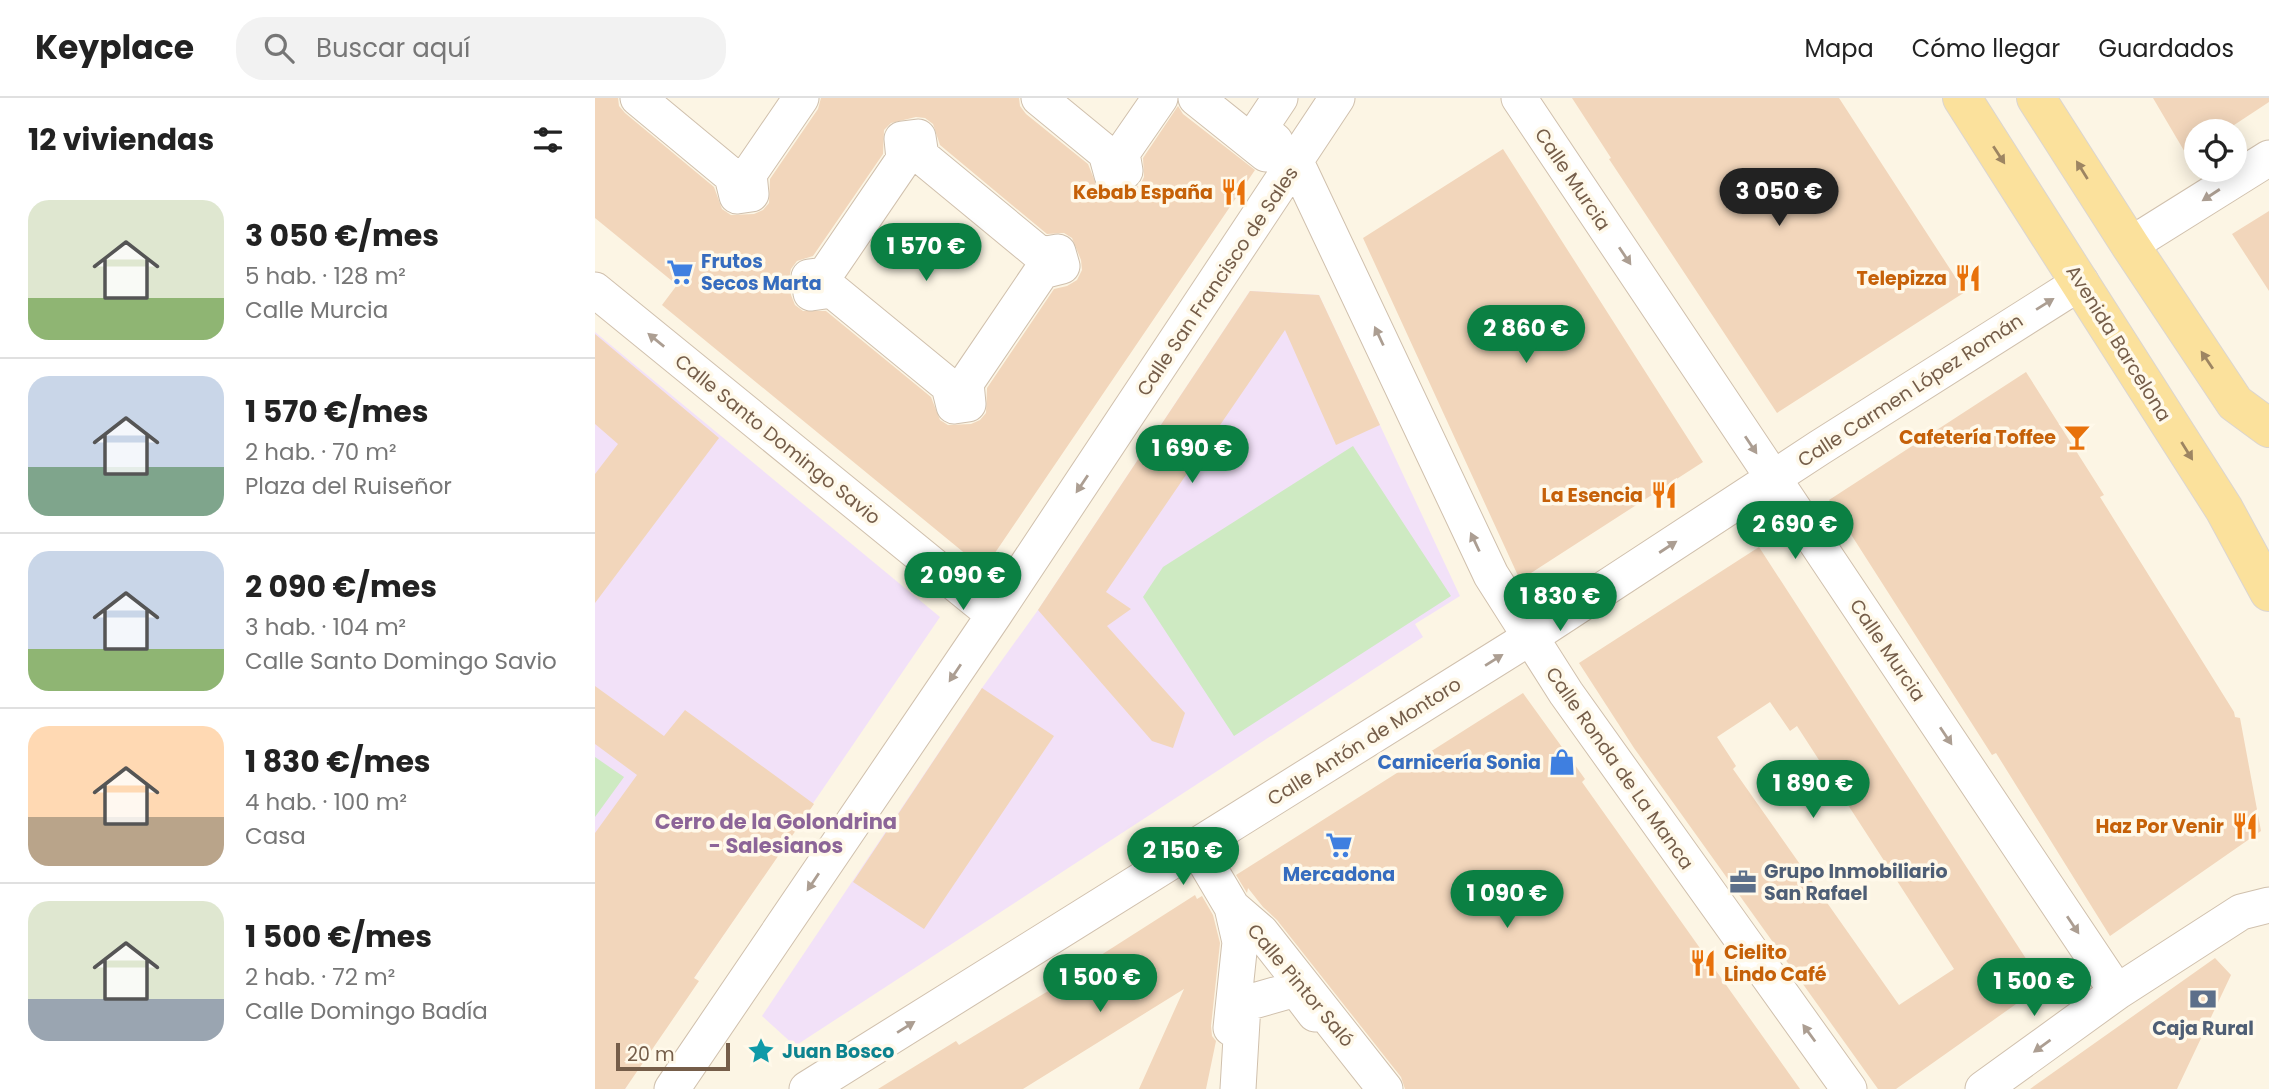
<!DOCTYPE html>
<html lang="es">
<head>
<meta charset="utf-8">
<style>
  :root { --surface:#fff; --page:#f2f2f2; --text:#222; --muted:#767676; --line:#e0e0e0; --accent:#0b8043 }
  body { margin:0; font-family:Poppins,sans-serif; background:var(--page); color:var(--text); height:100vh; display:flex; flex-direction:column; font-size:26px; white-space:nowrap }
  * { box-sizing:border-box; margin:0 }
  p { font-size:23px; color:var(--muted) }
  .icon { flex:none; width:38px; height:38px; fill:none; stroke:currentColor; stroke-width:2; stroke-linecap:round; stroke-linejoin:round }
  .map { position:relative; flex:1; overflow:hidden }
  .sheet { display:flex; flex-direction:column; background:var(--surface); width:595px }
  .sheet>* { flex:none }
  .buttons { position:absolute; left:1589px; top:21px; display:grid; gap:14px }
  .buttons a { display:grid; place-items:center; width:63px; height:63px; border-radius:50%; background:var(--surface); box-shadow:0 4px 18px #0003; font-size:35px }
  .scale { position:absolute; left:21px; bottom:18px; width:114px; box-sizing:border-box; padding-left:7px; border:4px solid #755d49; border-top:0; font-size:19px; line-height:24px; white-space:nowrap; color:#755d49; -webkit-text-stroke:5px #fff9ea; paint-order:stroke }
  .price { position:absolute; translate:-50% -60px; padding:0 16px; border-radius:24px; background:var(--accent); color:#fff; font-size:23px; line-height:46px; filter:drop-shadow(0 2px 4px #0008) }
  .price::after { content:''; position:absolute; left:50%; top:42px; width:21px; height:16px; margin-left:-10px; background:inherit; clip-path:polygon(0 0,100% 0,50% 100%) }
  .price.selected { background:#222; color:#fff }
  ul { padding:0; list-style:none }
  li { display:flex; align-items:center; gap:21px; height:175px; padding:0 28px }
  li+li { border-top:2px solid var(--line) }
  li span { display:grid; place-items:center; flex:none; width:196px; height:140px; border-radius:21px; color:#555 }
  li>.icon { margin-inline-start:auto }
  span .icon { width:84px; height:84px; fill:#fffc; stroke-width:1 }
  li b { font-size:30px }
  h2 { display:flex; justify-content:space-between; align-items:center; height:84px; padding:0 28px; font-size:30px }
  header { display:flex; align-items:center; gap:42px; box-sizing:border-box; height:98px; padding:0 35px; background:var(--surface); border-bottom:2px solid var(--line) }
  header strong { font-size:33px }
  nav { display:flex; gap:38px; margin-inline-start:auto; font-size:24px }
  .search { width:490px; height:63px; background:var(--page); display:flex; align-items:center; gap:18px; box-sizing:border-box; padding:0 24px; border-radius:28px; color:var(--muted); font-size:26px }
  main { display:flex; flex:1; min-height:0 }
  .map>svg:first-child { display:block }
  .education { fill:#f2e1f8 }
  .green { fill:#ceeac2 }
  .building { fill:#f2d6bb; fill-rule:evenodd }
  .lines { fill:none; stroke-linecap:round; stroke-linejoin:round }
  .street-casing { stroke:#d0c0ad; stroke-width:37 }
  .primary-casing { stroke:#dbd5d0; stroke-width:40 }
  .street { stroke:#fff; stroke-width:35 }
  .primary { stroke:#fbe19c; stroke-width:38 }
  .oneway { fill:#9d8562 }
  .oneway2 { fill:#ac9e92 }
  .labels { text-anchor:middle; stroke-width:7; stroke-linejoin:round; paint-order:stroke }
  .street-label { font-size:19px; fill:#755d49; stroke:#fff9ea }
  .food-label { font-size:19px; font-weight:bold; fill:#c56008; stroke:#fff9ea; text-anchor:end }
  .shop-label { font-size:19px; font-weight:bold; fill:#366cbe; stroke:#fff9ea; text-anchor:start }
  .service-label { font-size:19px; font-weight:bold; fill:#4e5e75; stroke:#fff9ea; text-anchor:start }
  .culture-label { font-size:19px; font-weight:bold; fill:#0d838f; stroke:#fff9ea; text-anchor:start }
  .neighbourhood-label { font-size:21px; font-weight:bold; fill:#8c6598; stroke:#fff9ea }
</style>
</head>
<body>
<header>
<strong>Keyplace</strong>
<div class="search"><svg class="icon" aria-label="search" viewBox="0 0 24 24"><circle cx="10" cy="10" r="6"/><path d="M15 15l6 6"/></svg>Buscar aquí</div>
<nav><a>Mapa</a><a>Cómo llegar</a><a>Guardados</a></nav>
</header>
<main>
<section class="sheet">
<h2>12 viviendas<svg class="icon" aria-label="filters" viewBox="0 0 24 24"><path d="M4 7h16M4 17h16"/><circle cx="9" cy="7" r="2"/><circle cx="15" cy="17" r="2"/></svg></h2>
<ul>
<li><span style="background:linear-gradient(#dfe7d0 70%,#8fb573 0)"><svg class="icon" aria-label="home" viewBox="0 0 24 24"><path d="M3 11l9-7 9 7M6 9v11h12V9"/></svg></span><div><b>3 050 €/mes</b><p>5 hab. · 128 m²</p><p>Calle Murcia</p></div></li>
<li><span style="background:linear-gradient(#c9d6e8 65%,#7fa58c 0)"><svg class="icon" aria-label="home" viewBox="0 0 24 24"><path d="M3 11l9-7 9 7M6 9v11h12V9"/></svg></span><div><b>1 570 €/mes</b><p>2 hab. · 70 m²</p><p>Plaza del Ruiseñor</p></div></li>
<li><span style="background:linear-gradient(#c9d6e8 70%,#8fb573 0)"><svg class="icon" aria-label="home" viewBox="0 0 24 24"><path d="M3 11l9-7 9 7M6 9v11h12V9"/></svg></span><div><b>2 090 €/mes</b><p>3 hab. · 104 m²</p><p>Calle Santo Domingo Savio</p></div></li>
<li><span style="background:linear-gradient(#ffd9b3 65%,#b9a48a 0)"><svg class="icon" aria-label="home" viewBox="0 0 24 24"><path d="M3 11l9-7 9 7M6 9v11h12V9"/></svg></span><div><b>1 830 €/mes</b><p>4 hab. · 100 m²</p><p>Casa</p></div></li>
<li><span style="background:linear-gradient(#dfe7d0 70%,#9aa5b1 0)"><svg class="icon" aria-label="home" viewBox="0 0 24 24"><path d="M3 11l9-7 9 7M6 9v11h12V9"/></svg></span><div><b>1 500 €/mes</b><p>2 hab. · 72 m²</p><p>Calle Domingo Badía</p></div></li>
</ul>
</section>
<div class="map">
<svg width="1674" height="991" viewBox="0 0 1674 991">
  <rect width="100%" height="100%" fill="#fcf5e4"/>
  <!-- education -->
  <path class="education" d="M 655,193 L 724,197 L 865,498 L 820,526 L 828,539 L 200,948 L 167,918 L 387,590 L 443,512 Z
    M 0,234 L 345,519 L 99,880 L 30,991 L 0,991 Z"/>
  <!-- green -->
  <path class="green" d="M 758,348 L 856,498 L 639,638 L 548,499 L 568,469 Z
    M 0,659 L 29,679 L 0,719 Z"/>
  <!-- building -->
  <path class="building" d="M 0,0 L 23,0 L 24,8 L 30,15 L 119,89 L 127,111 L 136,117 L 159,116 L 168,112 L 174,105 L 175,81 L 223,11 L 226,0 L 424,0 L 425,8 L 431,16 L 493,66 L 503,91 L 513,97 L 536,92 L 545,87 L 549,79 L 548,60 L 583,8 L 588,16 L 660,72 L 389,471 L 67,207 L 82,187 L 0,120 ZM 321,19 L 330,20 L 338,26 L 345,47 L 452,136 L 469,135 L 477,140 L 486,162 L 487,172 L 482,182 L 472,188 L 459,191 L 392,290 L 391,315 L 385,322 L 376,326 L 353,327 L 345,322 L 336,299 L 231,213 L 208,213 L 200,207 L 196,197 L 194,181 L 196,171 L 202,163 L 218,158 L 288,56 L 289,32 L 296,25 Z
    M 977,0 L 1244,0 L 1370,194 L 1182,315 L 1014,61 L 1016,60 Z
    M 1558,0 L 1674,0 L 1674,4 L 1630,33 L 1601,33 L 1601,73 Z
    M 908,51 L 1108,364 L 925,482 L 768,140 Z
    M 1674,113 L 1674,193 L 1637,136 Z
    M 655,193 L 724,197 L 785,327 L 741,347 L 690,232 L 511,494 L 536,511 L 512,528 L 590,615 L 578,650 L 557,643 L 443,512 Z
    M 0,236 L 124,340 L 0,505 L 0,376 L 23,346 L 0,326 Z
    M 1431,274 L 1509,397 L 1505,399 L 1639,614 L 1640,619 L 1645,620 L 1666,733 L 1515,838 L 1401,655 L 1397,657 L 1234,402 Z
    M 1164,449 L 1448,887 L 1301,991 L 1283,991 L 1039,650 L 984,565 ZM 1175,604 L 1195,633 L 1202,628 L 1359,871 L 1304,907 L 1138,671 L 1141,668 L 1122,639 Z
    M 0,588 L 69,638 L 90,612 L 219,706 L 99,880 L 104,883 L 30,991 L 0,991 L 0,735 L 42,677 L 0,646 Z
    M 387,590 L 459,638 L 329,831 L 258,784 Z
    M 928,595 L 990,681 L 987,684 L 1205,991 L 810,991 L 806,979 L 682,822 L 668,809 L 653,790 L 652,795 L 641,777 Z
    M 600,797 L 602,801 L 607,798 L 618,817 L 625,845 L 616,928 L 617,938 L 621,943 L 611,991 L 544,991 L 589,891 L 428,991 L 283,991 L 361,943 L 364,947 L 483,875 L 481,873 Z
    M 1620,860 L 1636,877 L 1582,991 L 1435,991 Z"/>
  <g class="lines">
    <defs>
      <path id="street" d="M 43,0 L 137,78 L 142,98 L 156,96 L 154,76 L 206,0
        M 444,0 L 511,55 L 517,77 L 530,73 L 527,55 L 565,0
        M 601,0 L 671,56 L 680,43 L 665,30 L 685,0
        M 924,0 L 1522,894
        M 323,39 L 326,58 L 446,157 L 463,154 L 467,168 L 447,173 L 371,285 L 373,306 L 359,308 L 354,288 L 237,192 L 216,195 L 214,179 L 230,177 L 309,61 L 307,41 Z
        M 701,64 L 896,477 L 971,595 L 1254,991
        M 1535,147 L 1674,60
        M 0,192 L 399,517
        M 601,748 L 637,809 L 666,834 L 790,991
        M 636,930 L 645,844 L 637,809
        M 77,991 L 399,517 L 742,0
        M 212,991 L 934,540 L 1224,350 L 1486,184
        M 643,991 L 648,906 L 701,891 L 720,916
        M 1388,991 L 1522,894 L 1646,814 L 1674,807"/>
      <path id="primary" d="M 1367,0 L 1629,411 L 1674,494
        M 1441,0 L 1535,147 L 1640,305 L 1674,330"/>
    </defs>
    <!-- street casing -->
    <use href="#street" class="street-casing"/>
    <!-- primary casing -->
    <use href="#primary" class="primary-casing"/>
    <!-- street -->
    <use href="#street" class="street"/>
    <!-- primary -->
    <use href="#primary" class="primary"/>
  </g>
  <!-- one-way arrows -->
  <defs><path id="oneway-solid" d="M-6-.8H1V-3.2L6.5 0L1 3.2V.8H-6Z" transform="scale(1.75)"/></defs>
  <g class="oneway">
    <use href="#oneway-solid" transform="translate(1404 57) rotate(57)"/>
    <use href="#oneway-solid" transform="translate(1487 72) rotate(-122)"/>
    <use href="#oneway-solid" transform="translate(1612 262) rotate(-124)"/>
    <use href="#oneway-solid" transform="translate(1592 353) rotate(58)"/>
  </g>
  <g class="oneway2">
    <use href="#oneway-solid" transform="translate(1616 97) rotate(147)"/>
    <use href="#oneway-solid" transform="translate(1030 158) rotate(56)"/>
    <use href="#oneway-solid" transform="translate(1450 206) rotate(-32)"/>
    <use href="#oneway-solid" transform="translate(784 238) rotate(-115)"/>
    <use href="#oneway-solid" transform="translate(61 242) rotate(-141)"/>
    <use href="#oneway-solid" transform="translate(1156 347) rotate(56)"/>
    <use href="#oneway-solid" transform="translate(487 386) rotate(124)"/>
    <use href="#oneway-solid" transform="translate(880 444) rotate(-115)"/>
    <use href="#oneway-solid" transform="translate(1073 449) rotate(-33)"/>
    <use href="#oneway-solid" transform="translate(899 562) rotate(-32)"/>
    <use href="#oneway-solid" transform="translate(360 575) rotate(124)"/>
    <use href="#oneway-solid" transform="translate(1351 638) rotate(56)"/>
    <use href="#oneway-solid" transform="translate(218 784) rotate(124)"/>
    <use href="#oneway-solid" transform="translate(1478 827) rotate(56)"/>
    <use href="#oneway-solid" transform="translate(311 929) rotate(-32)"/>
    <use href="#oneway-solid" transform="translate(1214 935) rotate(-126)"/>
    <use href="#oneway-solid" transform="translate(1447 948) rotate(144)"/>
  </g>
  <!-- icons -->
  <defs>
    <symbol id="restaurant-bare" viewBox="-9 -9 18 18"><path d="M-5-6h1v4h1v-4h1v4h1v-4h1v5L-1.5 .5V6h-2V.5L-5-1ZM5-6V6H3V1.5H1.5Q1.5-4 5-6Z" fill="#e8710a" stroke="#fff9ea" stroke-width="2.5" paint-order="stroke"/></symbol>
    <symbol id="supermarket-bare" viewBox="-9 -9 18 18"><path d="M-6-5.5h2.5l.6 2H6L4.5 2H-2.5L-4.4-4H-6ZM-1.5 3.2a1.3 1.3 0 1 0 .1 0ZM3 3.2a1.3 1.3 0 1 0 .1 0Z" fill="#3f7fe0" stroke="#fff9ea" stroke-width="2.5" paint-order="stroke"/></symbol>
    <symbol id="bar-bare" viewBox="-9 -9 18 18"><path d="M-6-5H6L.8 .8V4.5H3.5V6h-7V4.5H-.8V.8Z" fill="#e8710a" stroke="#fff9ea" stroke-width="2.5" paint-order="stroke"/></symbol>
    <symbol id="shop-bare" viewBox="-9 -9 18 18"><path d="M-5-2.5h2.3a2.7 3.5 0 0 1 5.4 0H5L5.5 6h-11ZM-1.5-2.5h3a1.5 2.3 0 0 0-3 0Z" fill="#3f7fe0" stroke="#fff9ea" stroke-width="2.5" paint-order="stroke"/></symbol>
    <symbol id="office-bare" viewBox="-9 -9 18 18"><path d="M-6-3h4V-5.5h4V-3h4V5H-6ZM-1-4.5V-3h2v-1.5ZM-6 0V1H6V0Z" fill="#5c6f8a" stroke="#fff9ea" stroke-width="2.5" paint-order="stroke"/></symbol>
    <symbol id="bank-bare" viewBox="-9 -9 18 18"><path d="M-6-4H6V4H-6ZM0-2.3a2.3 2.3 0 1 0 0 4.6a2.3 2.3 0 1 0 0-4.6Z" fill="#5c6f8a" stroke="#fff9ea" stroke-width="2.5" paint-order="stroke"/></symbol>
    <symbol id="sight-bare" viewBox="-9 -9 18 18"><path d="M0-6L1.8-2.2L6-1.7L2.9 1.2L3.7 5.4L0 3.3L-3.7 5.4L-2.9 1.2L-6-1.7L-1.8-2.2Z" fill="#0f9aa8" stroke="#fff9ea" stroke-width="2.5" paint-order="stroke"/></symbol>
  </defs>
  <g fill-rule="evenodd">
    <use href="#restaurant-bare" x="620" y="75" width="38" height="38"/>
    <use href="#supermarket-bare" x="66" y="155" width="38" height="38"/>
    <use href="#restaurant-bare" x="1354" y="161" width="38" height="38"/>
    <use href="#bar-bare" x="1463" y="320" width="38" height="38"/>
    <use href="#restaurant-bare" x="1050" y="378" width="38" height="38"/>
    <use href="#shop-bare" x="948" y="645" width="38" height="38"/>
    <use href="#restaurant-bare" x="1631" y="709" width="38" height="38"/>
    <use href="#supermarket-bare" x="725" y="728" width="38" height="38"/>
    <use href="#office-bare" x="1129" y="765" width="38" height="38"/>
    <use href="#restaurant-bare" x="1089" y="846" width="38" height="38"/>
    <use href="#bank-bare" x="1589" y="882" width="38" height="38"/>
    <use href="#sight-bare" x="147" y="934" width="38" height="38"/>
  </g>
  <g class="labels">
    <!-- street labels -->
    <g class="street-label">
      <text transform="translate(978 81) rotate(56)" y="7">Calle Murcia</text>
      <text transform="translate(622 183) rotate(-56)" y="7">Calle San Francisco de Sales</text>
      <text transform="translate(1524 245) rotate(58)" y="7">Avenida Barcelona</text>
      <text transform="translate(1315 292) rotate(-33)" y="7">Calle Carmen López Román</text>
      <text transform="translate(183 341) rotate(39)" y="7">Calle Santo Domingo Savio</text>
      <text transform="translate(1293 552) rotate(56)" y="7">Calle Murcia</text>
      <text transform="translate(769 643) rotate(-32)" y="7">Calle Antón de Montoro</text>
      <text transform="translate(1025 670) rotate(55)" y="7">Calle Ronda de La Manca</text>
      <text transform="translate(706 887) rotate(50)" y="7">Calle Pintor Saló</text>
    </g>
    <!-- food labels -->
    <g class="food-label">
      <text x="618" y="101">Kebab España</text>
      <text x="1352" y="187">Telepizza</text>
      <text x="1461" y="346">Cafetería Toffee</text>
      <text x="1048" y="404">La Esencia</text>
      <text x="1629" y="735">Haz Por Venir</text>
      <text x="1129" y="861" text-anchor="start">Cielito<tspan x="1129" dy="22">Lindo Café</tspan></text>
    </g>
    <!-- shop labels -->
    <g class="shop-label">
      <text x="106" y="170">Frutos<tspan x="106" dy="22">Secos Marta</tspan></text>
      <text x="946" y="671" text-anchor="end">Carnicería Sonia</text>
      <text x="744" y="783" text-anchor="middle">Mercadona</text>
    </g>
    <!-- service labels -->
    <g class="service-label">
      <text x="1169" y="780">Grupo Inmobiliario<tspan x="1169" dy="22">San Rafael</tspan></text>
      <text x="1608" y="937" text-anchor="middle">Caja Rural</text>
    </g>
    <!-- culture labels -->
    <g class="culture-label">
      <text x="187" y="960">Juan Bosco</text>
    </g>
    <!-- neighbourhood labels -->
    <g class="neighbourhood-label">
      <text x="181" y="731">Cerro de la Golondrina<tspan x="181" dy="24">- Salesianos</tspan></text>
    </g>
  </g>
</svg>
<div class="buttons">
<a><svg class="icon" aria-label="locate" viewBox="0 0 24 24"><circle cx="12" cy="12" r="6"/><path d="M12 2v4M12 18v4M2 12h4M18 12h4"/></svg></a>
</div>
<div class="scale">20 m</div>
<b class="price selected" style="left:1184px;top:130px">3 050 €</b>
<b class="price" style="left:331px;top:185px">1 570 €</b>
<b class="price" style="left:931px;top:267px">2 860 €</b>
<b class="price" style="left:597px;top:387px">1 690 €</b>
<b class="price" style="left:1200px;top:463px">2 690 €</b>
<b class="price" style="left:368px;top:514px">2 090 €</b>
<b class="price" style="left:965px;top:535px">1 830 €</b>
<b class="price" style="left:1218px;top:722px">1 890 €</b>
<b class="price" style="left:588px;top:789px">2 150 €</b>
<b class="price" style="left:912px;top:832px">1 090 €</b>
<b class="price" style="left:505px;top:916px">1 500 €</b>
<b class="price" style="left:1439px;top:920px">1 500 €</b>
</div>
</main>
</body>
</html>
